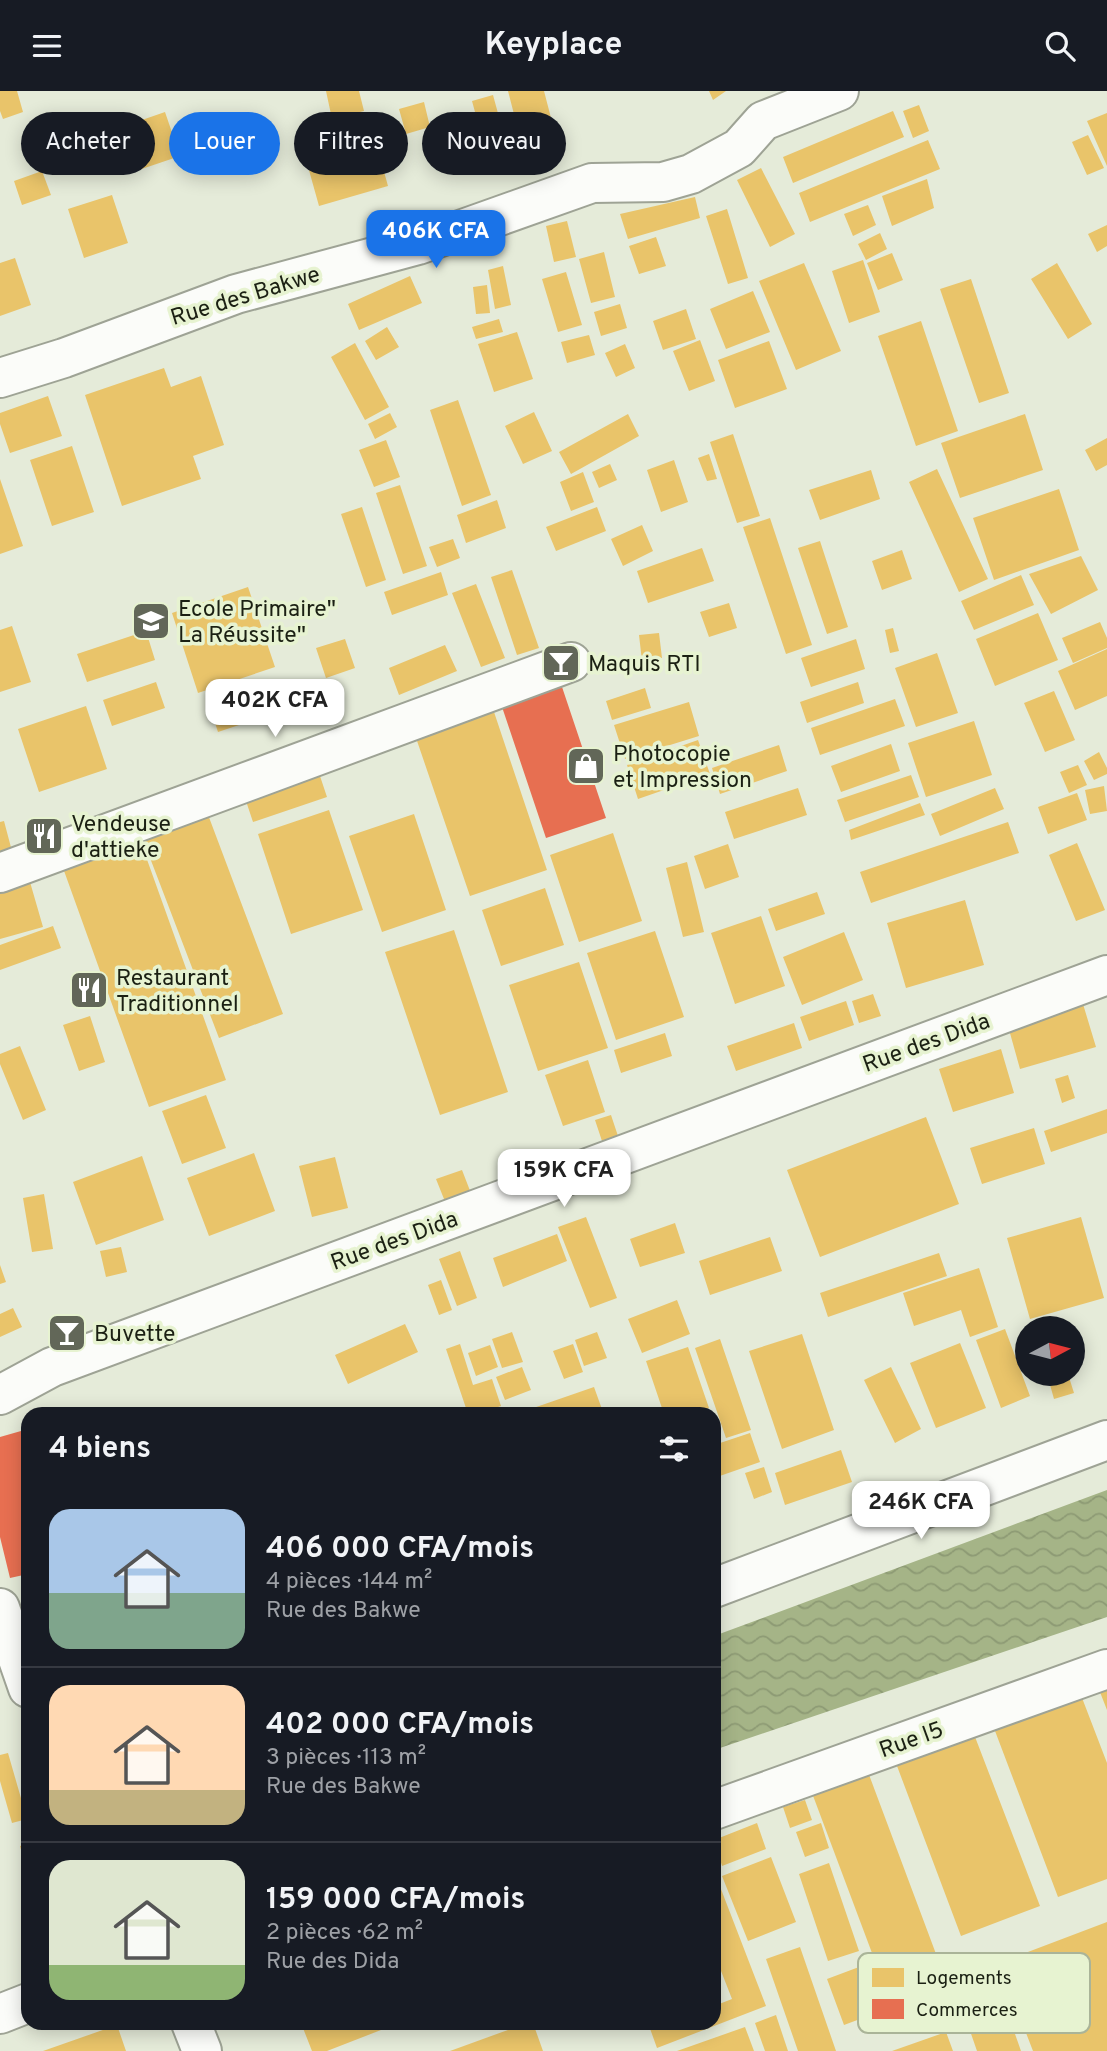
<!DOCTYPE html>
<html lang="fr">
<head>
<meta charset="utf-8">
<style>
  :root { --surface:#171b24; --page:#20242c; --text:#f1f3f6; --muted:#9ea1a6; --line:#363941; --accent:#1a73e8 }
  body { margin:0; font-family:Overpass,sans-serif; background:var(--page); color:var(--text); height:100vh; display:flex; flex-direction:column; font-size:26px; white-space:nowrap }
  * { box-sizing:border-box; margin:0 }
  p { font-size:23px; color:var(--muted) }
  .icon { flex:none; width:38px; height:38px; fill:none; stroke:currentColor; stroke-width:2; stroke-linecap:round; stroke-linejoin:round }
  .map { position:relative; flex:1; overflow:hidden }
  .drawer { position:absolute; left:21px; top:1316px; width:700px; height:623px; display:flex; flex-direction:column; background:var(--surface); border-radius:21px; box-shadow:0 4px 18px #0003 }
  .drawer>* { flex:none }
  .banner { position:absolute; left:21px; top:21px; width:700px; height:63px; display:flex; gap:14px }
  .needle { width:46px; rotate:83deg }
  .buttons { position:absolute; left:1015px; top:1225px; display:grid; gap:14px }
  .buttons a { display:grid; place-items:center; width:70px; height:70px; border-radius:50%; background:var(--surface); box-shadow:0 4px 18px #0003; font-size:35px }
  .price { position:absolute; translate:-50% -60px; padding:0 16px; border-radius:14px; background:#fff; color:#222; font-size:23px; line-height:46px; filter:drop-shadow(0 2px 4px #0008) }
  .price::after { content:''; position:absolute; left:50%; top:42px; width:21px; height:16px; margin-left:-10px; background:inherit; clip-path:polygon(0 0,100% 0,50% 100%) }
  .price.current { background:var(--accent); color:#fff }
  ul { padding:0; list-style:none }
  li { display:flex; align-items:center; gap:21px; height:175px; padding:0 28px }
  li+li { border-top:2px solid var(--line) }
  li span { display:grid; place-items:center; flex:none; width:196px; height:140px; border-radius:21px; color:#555 }
  li>.icon { margin-inline-start:auto }
  span .icon { width:84px; height:84px; fill:#fffc; stroke-width:1 }
  li b { font-size:30px }
  h2 { display:flex; justify-content:space-between; align-items:center; height:84px; padding:0 28px; font-size:30px }
  .pill { padding:0 24px; border-radius:32px; background:var(--surface); box-shadow:0 4px 18px #0003; font-size:24px; line-height:63px }
  .pill.current { background:var(--accent); color:#fff }
  header { display:flex; justify-content:space-between; align-items:center; height:91px; padding:0 28px; background:var(--surface); font-size:32px; font-weight:700 }
  .map>svg:first-child { display:block }
  .water { fill:url(#water-waves) }
  .homes { fill:#e9c46a }
  .shops { fill:#e76f51 }
  .lines { fill:none; stroke-linecap:round; stroke-linejoin:round }
  .minor-casing { stroke:#9ea395; stroke-width:42 }
  .minor { stroke:#fbfcf9; stroke-width:38 }
  .labels { text-anchor:middle; stroke-width:7; stroke-linejoin:round; paint-order:stroke }
  .street-label { font-size:23px; fill:#1b2013; stroke:#e7f3d1 }
  .poi-label { font-size:23px; fill:#1b2013; stroke:#e7f3d1; text-anchor:start }
  .key { fill:#e7f3d1; stroke:#aab498; stroke-width:2 }
  .key-label { font-size:19px; fill:#1b2013 }
</style>
</head>
<body>
<header><svg class="icon" aria-label="menu" viewBox="0 0 24 24"><path d="M4 6h16M4 12h16M4 18h16"/></svg>Keyplace<svg class="icon" aria-label="search" viewBox="0 0 24 24"><circle cx="10" cy="10" r="6"/><path d="M15 15l6 6"/></svg></header>
<div class="map">
<svg width="1107" height="1960" viewBox="0 0 1107 1960">
  <defs>
    <pattern id="water-waves" width="16" height="10" patternUnits="userSpaceOnUse" patternTransform="scale(1.75)"><rect width="16" height="10" fill="#a5b487"/><path d="M0 5q4-4 8 0t8 0" fill="none" stroke="#8d9a74"/></pattern>
  </defs>
  <rect width="100%" height="100%" fill="#e5ebd9"/>
  <!-- water -->
  <path class="water" d="M 1107,1399 L 1107,1526 L 714,1659 L 714,1545 Z"/>
  <!-- homes -->
  <path class="homes" d="M 0,0 L 17,0 L 23,21 L 3,28 L 0,20 Z
    M 326,0 L 359,0 L 364,20 L 332,28 Z
    M 508,0 L 544,0 L 557,50 L 523,58 Z
    M 709,0 L 726,0 L 713,9 Z
    M 493,4 L 502,37 L 481,43 L 472,10 Z
    M 424,11 L 430,36 L 406,43 L 399,18 Z
    M 919,14 L 929,40 L 913,47 L 903,20 Z
    M 893,20 L 904,46 L 793,92 L 783,66 Z
    M 165,21 L 180,65 L 130,82 L 116,38 Z
    M 1107,22 L 1107,75 L 1087,30 Z
    M 469,25 L 474,42 L 449,50 L 444,33 Z
    M 369,27 L 388,95 L 319,115 L 300,47 Z
    M 1088,44 L 1104,77 L 1087,84 L 1072,51 Z
    M 928,49 L 940,78 L 810,131 L 799,102 Z
    M 761,77 L 795,143 L 770,156 L 737,89 Z
    M 42,80 L 51,104 L 22,114 L 14,90 Z
    M 927,88 L 934,117 L 892,135 L 882,105 Z
    M 112,104 L 128,152 L 84,167 L 68,118 Z
    M 695,106 L 700,127 L 628,148 L 620,123 Z
    M 868,114 L 876,134 L 853,145 L 844,123 Z
    M 727,118 L 748,187 L 728,193 L 706,125 Z
    M 567,130 L 576,166 L 554,171 L 546,135 Z
    M 1107,134 L 1107,155 L 1097,161 L 1088,143 Z
    M 880,142 L 887,158 L 866,169 L 858,153 Z
    M 656,146 L 666,175 L 639,183 L 629,155 Z
    M 604,161 L 615,206 L 591,212 L 579,168 Z
    M 892,162 L 903,189 L 878,199 L 867,172 Z
    M 15,167 L 31,214 L 0,225 L 0,172 Z
    M 863,169 L 880,221 L 849,232 L 832,180 Z
    M 804,172 L 841,260 L 796,279 L 759,190 Z
    M 1057,172 L 1092,233 L 1068,248 L 1031,188 Z
    M 503,175 L 511,214 L 495,218 L 488,179 Z
    M 566,181 L 582,234 L 558,241 L 542,188 Z
    M 410,185 L 422,212 L 359,239 L 348,213 Z
    M 971,188 L 1009,302 L 979,312 L 940,198 Z
    M 487,194 L 490,222 L 476,223 L 473,196 Z
    M 753,200 L 770,241 L 726,258 L 710,218 Z
    M 620,213 L 627,237 L 601,245 L 594,221 Z
    M 686,218 L 696,248 L 663,259 L 653,230 Z
    M 499,228 L 503,241 L 476,248 L 472,236 Z
    M 921,230 L 958,340 L 916,355 L 878,245 Z
    M 387,236 L 399,256 L 376,269 L 365,250 Z
    M 517,241 L 533,288 L 494,301 L 478,253 Z
    M 589,244 L 595,264 L 567,272 L 561,251 Z
    M 700,249 L 715,290 L 689,300 L 673,260 Z
    M 769,250 L 787,298 L 735,317 L 718,269 Z
    M 355,252 L 389,316 L 365,329 L 331,266 Z
    M 625,253 L 635,277 L 616,286 L 605,262 Z
    M 164,277 L 171,296 L 201,285 L 224,354 L 193,365 L 201,388 L 122,415 L 85,304 Z
    M 48,305 L 62,345 L 10,362 L 0,333 L 0,322 Z
    M 458,309 L 491,404 L 462,415 L 430,319 Z
    M 534,321 L 552,360 L 523,373 L 505,335 Z
    M 390,322 L 397,336 L 375,348 L 368,333 Z
    M 628,323 L 639,345 L 571,383 L 559,361 Z
    M 1025,323 L 1043,379 L 960,407 L 941,352 Z
    M 733,343 L 760,425 L 737,432 L 710,351 Z
    M 1107,347 L 1107,374 L 1096,380 L 1085,359 Z
    M 386,349 L 400,386 L 374,396 L 359,359 Z
    M 72,355 L 94,421 L 52,435 L 30,369 Z
    M 709,363 L 717,388 L 707,390 L 698,367 Z
    M 674,369 L 688,411 L 661,421 L 647,379 Z
    M 610,373 L 617,389 L 599,397 L 592,381 Z
    M 937,378 L 988,488 L 959,501 L 909,391 Z
    M 871,379 L 880,408 L 820,429 L 809,399 Z
    M 583,381 L 594,411 L 571,420 L 560,391 Z
    M 0,388 L 23,455 L 0,463 Z
    M 400,394 L 427,475 L 403,483 L 376,402 Z
    M 1059,398 L 1079,459 L 994,489 L 973,427 Z
    M 497,409 L 506,437 L 466,452 L 457,424 Z
    M 362,416 L 386,489 L 366,496 L 341,423 Z
    M 597,416 L 606,440 L 556,460 L 546,436 Z
    M 770,427 L 812,554 L 786,563 L 743,436 Z
    M 642,434 L 653,460 L 623,475 L 611,448 Z
    M 453,448 L 460,467 L 437,476 L 429,456 Z
    M 820,450 L 848,536 L 827,543 L 798,457 Z
    M 702,457 L 714,490 L 648,512 L 637,480 Z
    M 902,459 L 912,488 L 882,499 L 872,470 Z
    M 1081,465 L 1098,499 L 1051,523 L 1029,483 Z
    M 512,479 L 539,557 L 517,564 L 491,486 Z
    M 441,481 L 448,504 L 392,524 L 384,501 Z
    M 1021,484 L 1034,514 L 974,539 L 961,510 Z
    M 476,493 L 505,567 L 481,576 L 452,502 Z
    M 248,496 L 275,576 L 198,602 L 172,522 Z
    M 729,512 L 737,537 L 709,546 L 700,521 Z
    M 1038,522 L 1058,569 L 995,595 L 976,548 Z
    M 1100,531 L 1107,547 L 1107,557 L 1073,572 L 1062,547 Z
    M 12,535 L 31,591 L 0,601 L 0,539 Z
    M 893,537 L 899,560 L 890,562 L 885,539 Z
    M 146,540 L 155,569 L 87,591 L 77,563 Z
    M 659,542 L 662,567 L 642,570 L 639,544 Z
    M 345,548 L 355,577 L 326,587 L 316,557 Z
    M 856,548 L 865,578 L 811,596 L 801,567 Z
    M 445,554 L 457,580 L 399,604 L 389,577 Z
    M 1107,558 L 1107,605 L 1075,619 L 1058,580 Z
    M 937,562 L 958,622 L 916,636 L 895,577 Z
    M 156,591 L 165,617 L 112,635 L 103,609 Z
    M 858,591 L 864,612 L 807,632 L 800,611 Z
    M 645,597 L 651,617 L 612,629 L 606,610 Z
    M 1054,600 L 1075,649 L 1045,661 L 1024,612 Z
    M 895,608 L 905,635 L 820,664 L 811,637 Z
    M 689,611 L 699,645 L 625,668 L 614,634 Z
    M 232,612 L 239,634 L 218,641 L 211,620 Z
    M 86,615 L 107,678 L 39,701 L 18,638 Z
    M 493,618 L 547,779 L 470,805 L 415,644 Z
    M 974,630 L 992,684 L 926,706 L 908,652 Z
    M 698,649 L 710,683 L 638,708 L 627,674 Z
    M 891,653 L 900,680 L 841,701 L 831,675 Z
    M 779,654 L 787,680 L 720,703 L 712,677 Z
    M 1099,661 L 1107,677 L 1107,683 L 1094,689 L 1084,670 Z
    M 1078,674 L 1087,694 L 1069,702 L 1060,681 Z
    M 317,676 L 327,706 L 253,731 L 243,701 Z
    M 911,684 L 919,706 L 845,731 L 837,709 Z
    M 1104,695 L 1107,720 L 1090,723 L 1085,699 Z
    M 798,697 L 807,724 L 734,748 L 725,721 Z
    M 995,697 L 1004,718 L 940,745 L 931,723 Z
    M 1077,702 L 1087,729 L 1048,743 L 1038,716 Z
    M 920,712 L 925,724 L 851,749 L 849,739 Z
    M 329,719 L 363,819 L 291,843 L 258,743 Z
    M 207,721 L 283,923 L 219,947 L 142,746 Z
    M 414,723 L 446,819 L 382,841 L 349,745 Z
    M 4,730 L 13,764 L 0,768 L 0,731 Z
    M 1008,731 L 1019,762 L 871,812 L 860,781 Z
    M 613,742 L 642,830 L 579,851 L 550,764 Z
    M 140,749 L 226,989 L 149,1016 L 63,777 Z
    M 1077,752 L 1105,819 L 1076,830 L 1049,764 Z
    M 728,753 L 739,786 L 705,798 L 694,765 Z
    M 687,771 L 704,841 L 683,846 L 666,777 Z
    M 30,791 L 43,836 L 0,848 L 0,800 Z
    M 545,797 L 564,854 L 501,875 L 482,819 Z
    M 817,801 L 825,823 L 776,840 L 768,818 Z
    M 965,809 L 984,874 L 906,897 L 887,832 Z
    M 761,825 L 785,895 L 735,913 L 711,842 Z
    M 53,835 L 61,857 L 0,879 L 0,854 Z
    M 454,839 L 508,1001 L 440,1024 L 385,861 Z
    M 655,840 L 684,926 L 616,949 L 587,862 Z
    M 844,841 L 863,889 L 802,914 L 783,866 Z
    M 579,871 L 608,957 L 538,980 L 509,894 Z
    M 873,903 L 881,925 L 859,932 L 852,910 Z
    M 846,910 L 854,934 L 809,950 L 800,926 Z
    M 1083,913 L 1096,956 L 1020,978 L 1008,935 Z
    M 90,925 L 105,971 L 79,980 L 63,934 Z
    M 794,932 L 802,957 L 736,980 L 727,955 Z
    M 665,942 L 672,965 L 621,982 L 614,959 Z
    M 20,955 L 46,1019 L 23,1029 L 0,973 L 0,963 Z
    M 1001,958 L 1014,1002 L 953,1021 L 939,978 Z
    M 588,969 L 605,1021 L 563,1035 L 545,984 Z
    M 1068,984 L 1075,1007 L 1062,1012 L 1055,988 Z
    M 206,1004 L 226,1057 L 182,1073 L 162,1020 Z
    M 1107,1018 L 1107,1042 L 1051,1061 L 1044,1040 Z
    M 611,1024 L 619,1048 L 603,1053 L 595,1029 Z
    M 926,1026 L 959,1113 L 820,1166 L 787,1079 Z
    M 1034,1037 L 1045,1073 L 982,1093 L 970,1057 Z
    M 254,1062 L 275,1120 L 209,1145 L 187,1087 Z
    M 142,1065 L 164,1129 L 96,1154 L 73,1091 Z
    M 335,1066 L 348,1117 L 312,1126 L 299,1075 Z
    M 462,1079 L 474,1110 L 448,1118 L 436,1088 Z
    M 44,1103 L 53,1158 L 32,1161 L 23,1107 Z
    M 586,1126 L 617,1207 L 590,1217 L 558,1136 Z
    M 1081,1126 L 1104,1207 L 1030,1228 L 1007,1147 Z
    M 675,1132 L 685,1162 L 640,1176 L 630,1148 Z
    M 557,1143 L 567,1170 L 503,1196 L 493,1167 Z
    M 770,1146 L 782,1180 L 710,1204 L 699,1170 Z
    M 121,1156 L 127,1181 L 106,1186 L 100,1160 Z
    M 460,1160 L 477,1207 L 457,1215 L 439,1168 Z
    M 939,1162 L 947,1185 L 828,1226 L 820,1202 Z
    M 0,1174 L 6,1191 L 0,1193 Z
    M 979,1177 L 998,1236 L 970,1246 L 961,1219 L 914,1235 L 903,1202 Z
    M 441,1189 L 452,1219 L 439,1224 L 428,1194 Z
    M 677,1209 L 690,1243 L 642,1262 L 628,1228 Z
    M 13,1217 L 22,1236 L 0,1246 L 0,1223 Z
    M 405,1233 L 418,1261 L 348,1293 L 335,1264 Z
    M 1005,1238 L 1030,1305 L 1001,1317 L 976,1249 Z
    M 512,1241 L 523,1271 L 502,1277 L 492,1248 Z
    M 597,1241 L 607,1267 L 584,1275 L 575,1249 Z
    M 802,1243 L 834,1339 L 782,1358 L 749,1260 Z
    M 720,1248 L 751,1339 L 726,1347 L 695,1257 Z
    M 960,1252 L 986,1317 L 936,1337 L 910,1272 Z
    M 460,1253 L 473,1294 L 492,1288 L 501,1315 L 478,1323 L 468,1323 L 446,1258 Z
    M 573,1253 L 583,1281 L 564,1288 L 553,1260 Z
    M 490,1254 L 498,1276 L 476,1285 L 468,1262 Z
    M 688,1256 L 709,1317 L 693,1323 L 664,1323 L 646,1270 Z
    M 522,1276 L 531,1299 L 505,1309 L 496,1286 Z
    M 891,1276 L 921,1338 L 895,1352 L 864,1289 Z
    M 1047,1283 L 1068,1283 L 1074,1302 L 1054,1308 Z
    M 594,1296 L 603,1321 L 516,1323 Z
    M 625,1317 L 628,1323 L 610,1323 Z
    M 750,1342 L 760,1371 L 714,1387 L 714,1354 Z
    M 841,1359 L 852,1391 L 785,1414 L 775,1382 Z
    M 764,1376 L 772,1401 L 754,1408 L 745,1382 Z
    M 1107,1593 L 1107,1619 L 1098,1596 Z
    M 1079,1599 L 1107,1672 L 1107,1788 L 1058,1806 L 992,1632 Z
    M 972,1638 L 1040,1815 L 961,1845 L 894,1667 Z
    M 8,1662 L 27,1728 L 12,1732 L 0,1690 L 0,1664 Z
    M 865,1673 L 948,1895 L 844,1934 L 827,1888 L 875,1870 L 809,1694 Z
    M 805,1709 L 812,1729 L 790,1737 L 783,1716 Z
    M 757,1732 L 766,1758 L 722,1775 L 714,1749 Z
    M 821,1732 L 829,1757 L 805,1766 L 796,1741 Z
    M 28,1753 L 28,1780 L 27,1781 L 20,1755 Z
    M 771,1766 L 796,1831 L 748,1850 L 722,1785 Z
    M 829,1772 L 859,1860 L 828,1870 L 799,1783 Z
    M 714,1780 L 766,1915 L 657,1957 L 648,1932 L 714,1932 L 714,1915 L 732,1908 L 714,1862 Z
    M 1107,1831 L 1107,1960 L 1033,1960 L 999,1872 Z
    M 800,1856 L 836,1960 L 798,1960 L 766,1868 Z
    M 989,1869 L 1021,1960 L 977,1960 L 950,1882 Z
    M 776,1924 L 788,1960 L 765,1960 L 755,1932 Z
    M 301,1932 L 399,1932 L 327,1960 L 312,1960 Z
    M 527,1932 L 533,1932 L 543,1960 L 450,1960 Z
    M 117,1934 L 126,1960 L 43,1960 Z
    M 745,1936 L 754,1960 L 677,1960 Z
    M 946,1941 L 953,1960 L 892,1960 Z"/>
  <!-- shops -->
  <path class="shops" d="M 559,587 L 606,727 L 546,747 L 499,607 Z
    M 28,1338 L 28,1483 L 10,1487 L 0,1446 L 0,1346 Z"/>
  <g class="lines">
    <defs>
      <path id="minor" d="M 0,287 L 64,267 L 236,203 L 418,154 L 592,92 L 663,91 L 691,83 L 739,57 L 763,30 L 839,0
        M 0,782 L 571,571
        M 0,1304 L 52,1276 L 1107,884
        M 714,1497 L 1107,1349
        M 0,1517 L 28,1597
        M 714,1719 L 1107,1578
        M 0,1923 L 28,1912
        M 191,1932 L 202,1960"/>
    </defs>
    <!-- minor casing -->
    <use href="#minor" class="minor-casing"/>
    <!-- minor -->
    <use href="#minor" class="minor"/>
  </g>
  <!-- icons -->
  <defs>
    <symbol id="school-square" viewBox="-11 -11 22 22"><rect x="-9" y="-9" width="18" height="18" rx="4" fill="#626758" stroke="#e7f3d1"/><path d="M0-5L7-2L0 1L-7-2ZM-4 1L0 2.5L4 1V4Q0 6-4 4Z" fill="#fff"/></symbol>
    <symbol id="bar-square" viewBox="-11 -11 22 22"><rect x="-9" y="-9" width="18" height="18" rx="4" fill="#626758" stroke="#e7f3d1"/><path d="M-6-5H6L.8 .8V4.5H3.5V6h-7V4.5H-.8V.8Z" fill="#fff"/></symbol>
    <symbol id="shop-square" viewBox="-11 -11 22 22"><rect x="-9" y="-9" width="18" height="18" rx="4" fill="#626758" stroke="#e7f3d1"/><path d="M-5-2.5h2.3a2.7 3.5 0 0 1 5.4 0H5L5.5 6h-11ZM-1.5-2.5h3a1.5 2.3 0 0 0-3 0Z" fill="#fff"/></symbol>
    <symbol id="restaurant-square" viewBox="-11 -11 22 22"><rect x="-9" y="-9" width="18" height="18" rx="4" fill="#626758" stroke="#e7f3d1"/><path d="M-5-6h1v4h1v-4h1v4h1v-4h1v5L-1.5 .5V6h-2V.5L-5-1ZM5-6V6H3V1.5H1.5Q1.5-4 5-6Z" fill="#fff"/></symbol>
  </defs>
  <g fill-rule="evenodd">
    <use href="#school-square" x="129" y="508" width="44" height="44"/>
    <use href="#bar-square" x="539" y="550" width="44" height="44"/>
    <use href="#shop-square" x="564" y="653" width="44" height="44"/>
    <use href="#restaurant-square" x="22" y="723" width="44" height="44"/>
    <use href="#restaurant-square" x="67" y="877" width="44" height="44"/>
    <use href="#bar-square" x="45" y="1220" width="44" height="44"/>
  </g>
  <g class="labels">
    <!-- street labels -->
    <g class="street-label">
      <text transform="translate(245 204) rotate(-17)" y="8">Rue des Bakwe</text>
      <text transform="translate(926 951) rotate(-20)" y="8">Rue des Dida</text>
      <text transform="translate(394 1149) rotate(-20)" y="8">Rue des Dida</text>
      <text transform="translate(911 1648) rotate(-20)" y="8">Rue I5</text>
    </g>
    <!-- poi labels -->
    <g class="poi-label">
      <text x="178" y="525">Ecole Primaire"<tspan x="178" dy="26">La Réussite"</tspan></text>
      <text x="588" y="580">Maquis RTI</text>
      <text x="613" y="670">Photocopie<tspan x="613" dy="26">et Impression</tspan></text>
      <text x="71" y="740">Vendeuse<tspan x="71" dy="26">d'attieke</tspan></text>
      <text x="116" y="894">Restaurant<tspan x="116" dy="26">Traditionnel</tspan></text>
      <text x="94" y="1250">Buvette</text>
    </g>
  </g>
  <!-- legend -->
  <rect x="858" y="1862" width="232" height="80" rx="10" class="key"/>
  <rect x="872" y="1877" width="32" height="19" fill="#e9c46a"/>
  <rect x="872" y="1908" width="32" height="20" fill="#e76f51"/>
  <g class="key-label">
    <text x="916" y="1893">Logements</text>
    <text x="916" y="1925">Commerces</text>
  </g>
</svg>
<div class="buttons">
<a><svg class="needle" viewBox="-14 -14 28 28"><path d="M0-13l5 13h-10z" fill="#e53935"/><path d="M0 13l5-13h-10z" fill="#9ea1a6"/></svg></a>
</div>
<b class="price current" style="left:436px;top:179px">406K CFA</b>
<b class="price" style="left:275px;top:648px">402K CFA</b>
<b class="price" style="left:564px;top:1118px">159K CFA</b>
<b class="price" style="left:921px;top:1450px">246K CFA</b>
<div class="banner">
<a class="pill">Acheter</a>
<a class="pill current">Louer</a>
<a class="pill">Filtres</a>
<a class="pill">Nouveau</a>
</div>
<section class="drawer">
<h2>4 biens<svg class="icon" aria-label="filters" viewBox="0 0 24 24"><path d="M4 7h16M4 17h16"/><circle cx="9" cy="7" r="2"/><circle cx="15" cy="17" r="2"/></svg></h2>
<ul>
<li><span style="background:linear-gradient(#a9c7e8 60%,#7fa58c 0)"><svg class="icon" aria-label="home" viewBox="0 0 24 24"><path d="M3 11l9-7 9 7M6 9v11h12V9"/></svg></span><div><b>406 000 CFA/mois</b><p>4 pièces · 144 m²</p><p>Rue des Bakwe</p></div></li>
<li><span style="background:linear-gradient(#ffd9b3 75%,#c2b280 0)"><svg class="icon" aria-label="home" viewBox="0 0 24 24"><path d="M3 11l9-7 9 7M6 9v11h12V9"/></svg></span><div><b>402 000 CFA/mois</b><p>3 pièces · 113 m²</p><p>Rue des Bakwe</p></div></li>
<li><span style="background:linear-gradient(#dfe7d0 75%,#8fb573 0)"><svg class="icon" aria-label="home" viewBox="0 0 24 24"><path d="M3 11l9-7 9 7M6 9v11h12V9"/></svg></span><div><b>159 000 CFA/mois</b><p>2 pièces · 62 m²</p><p>Rue des Dida</p></div></li>
</ul>
</section>
</div>
</body>
</html>
